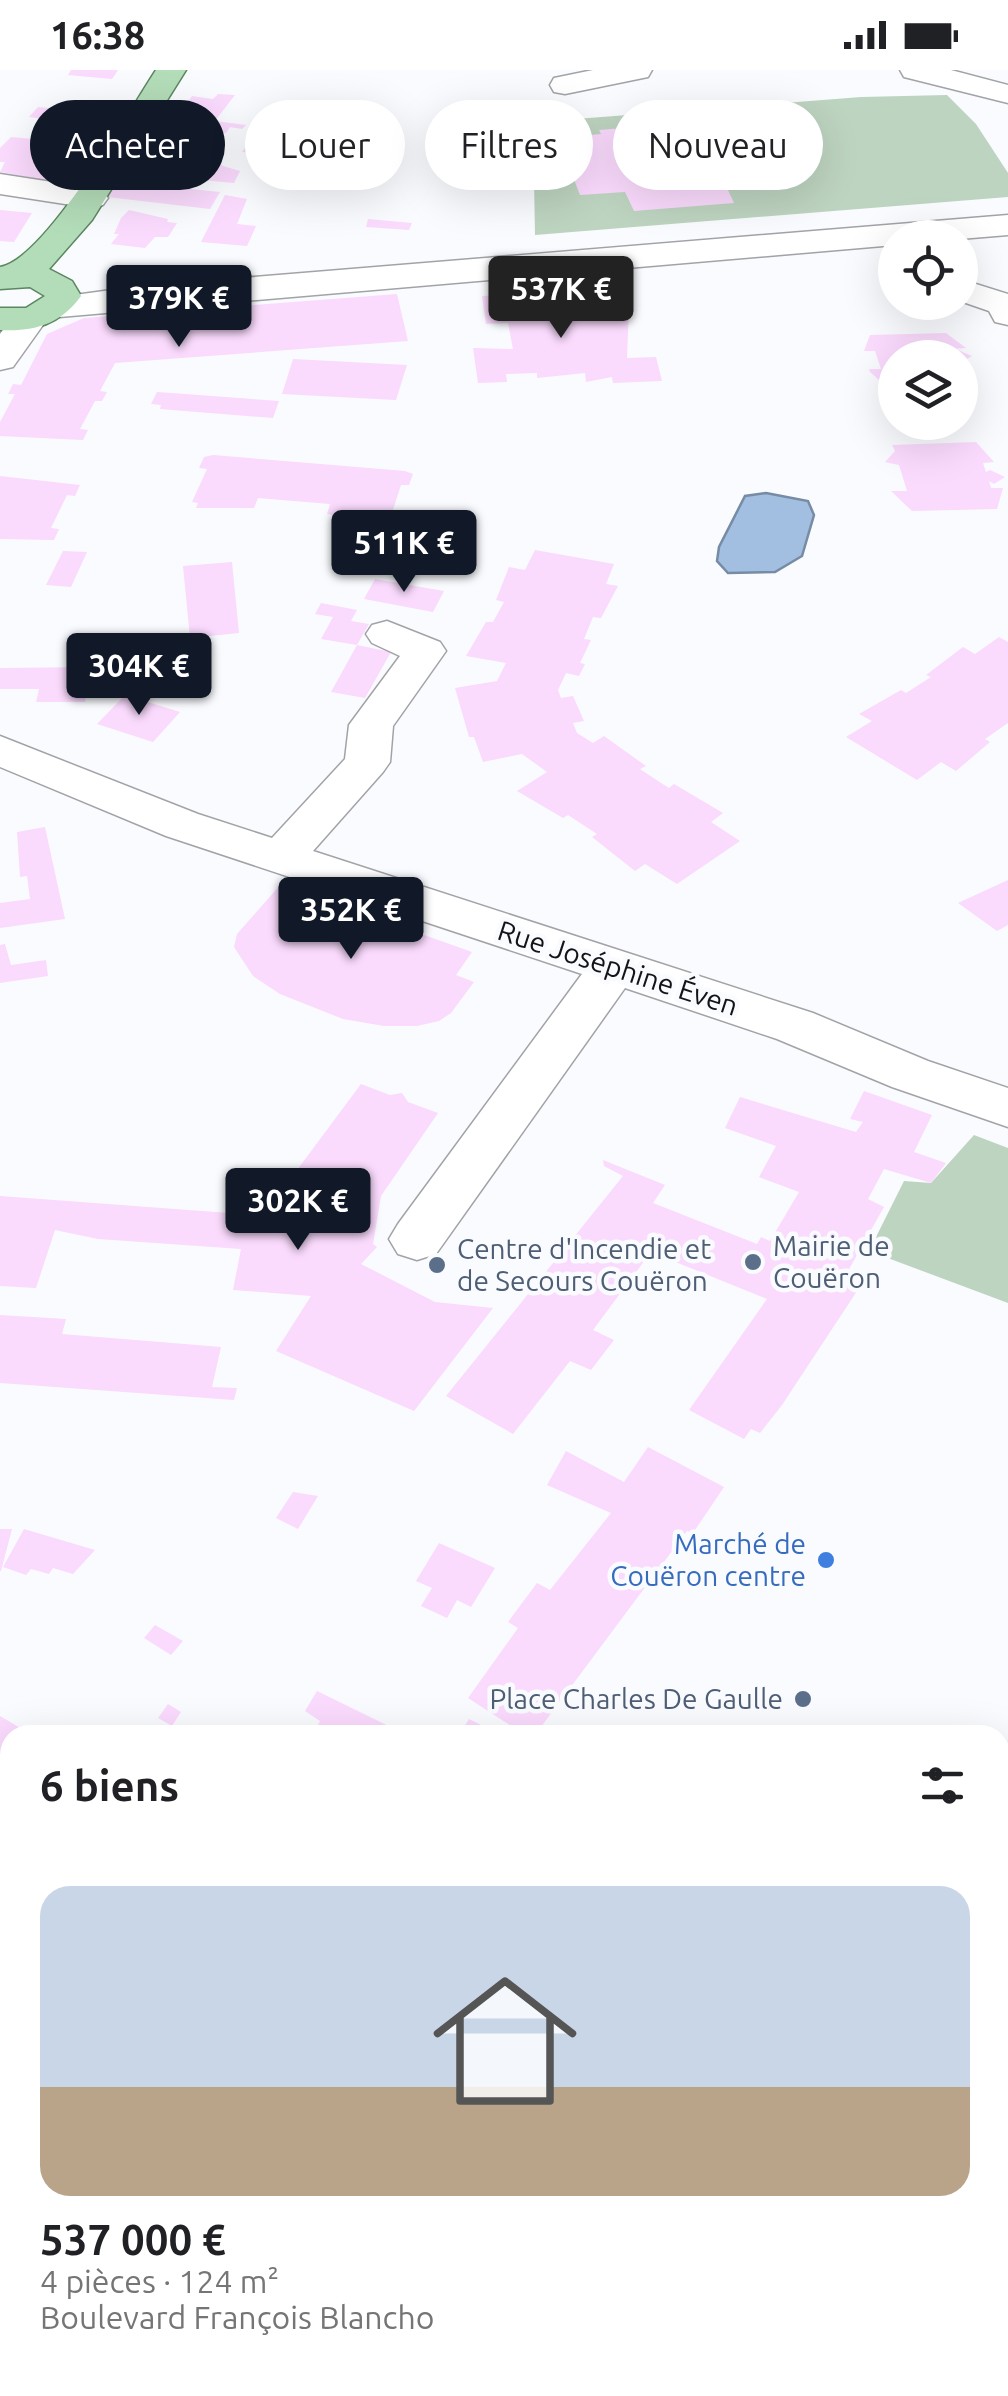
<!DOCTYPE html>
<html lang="fr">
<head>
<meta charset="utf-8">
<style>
  :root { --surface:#fff; --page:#f2f2f2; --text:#202124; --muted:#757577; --accent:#111827 }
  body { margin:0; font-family:Ubuntu,sans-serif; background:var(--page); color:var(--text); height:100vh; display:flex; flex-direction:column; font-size:38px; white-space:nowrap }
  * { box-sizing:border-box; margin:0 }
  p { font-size:32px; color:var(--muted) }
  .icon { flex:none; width:55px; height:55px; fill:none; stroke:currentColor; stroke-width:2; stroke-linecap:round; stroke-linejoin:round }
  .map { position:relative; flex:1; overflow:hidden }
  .panel { position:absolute; left:0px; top:1655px; width:1010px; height:672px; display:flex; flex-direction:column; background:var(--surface); border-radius:30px 30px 0 0; box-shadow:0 10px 40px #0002 }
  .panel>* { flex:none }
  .banner { position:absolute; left:30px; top:30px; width:950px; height:90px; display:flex; gap:20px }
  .buttons { position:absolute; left:878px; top:150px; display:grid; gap:20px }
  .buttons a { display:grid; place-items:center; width:100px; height:100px; border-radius:50%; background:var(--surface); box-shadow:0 10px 40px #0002; font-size:50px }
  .price { position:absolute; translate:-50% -85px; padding:0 22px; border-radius:10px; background:var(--accent); color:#fff; font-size:32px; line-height:65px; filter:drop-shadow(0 2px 5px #0008) }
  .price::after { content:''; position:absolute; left:50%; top:60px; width:30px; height:22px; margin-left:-15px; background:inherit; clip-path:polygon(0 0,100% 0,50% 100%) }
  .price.selected { background:#222; color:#fff }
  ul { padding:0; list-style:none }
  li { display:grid; align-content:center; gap:20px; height:530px; padding:0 40px }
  li span { display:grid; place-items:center; height:310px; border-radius:30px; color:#555 }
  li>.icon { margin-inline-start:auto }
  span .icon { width:180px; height:180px; fill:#fffc; stroke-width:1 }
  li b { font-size:42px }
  h2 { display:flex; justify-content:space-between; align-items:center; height:120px; padding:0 40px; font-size:42px }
  .pill { padding:0 35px; border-radius:45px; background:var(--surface); box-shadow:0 10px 40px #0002; font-size:35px; line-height:90px }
  .pill.selected { background:var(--accent); color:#fff }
  .status { display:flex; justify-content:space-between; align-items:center; height:70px; padding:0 50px; background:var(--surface); direction:ltr }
  .status svg { height:28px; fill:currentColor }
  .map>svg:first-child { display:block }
  .green { fill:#bdd4c0 }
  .water { fill:#a2bfe1; stroke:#778ca4; stroke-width:2.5 }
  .building { fill:#fadafd }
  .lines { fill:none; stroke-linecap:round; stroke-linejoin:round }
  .minor-casing { stroke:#a2a3a7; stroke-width:3 }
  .major-casing { stroke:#5a8760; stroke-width:3 }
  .minor { fill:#fff; fill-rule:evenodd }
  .major { fill:#b3dcb8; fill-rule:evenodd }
  .service-dot { fill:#5c6f8a; stroke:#fafbfe; stroke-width:4 }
  .shop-dot { fill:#3f7fe0; stroke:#fafbfe; stroke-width:4 }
  .labels { text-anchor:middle; stroke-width:9; stroke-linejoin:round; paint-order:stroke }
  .street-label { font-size:28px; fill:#131415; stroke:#fafbfe }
  .service-label { font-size:28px; fill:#4e5e75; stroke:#fafbfe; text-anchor:start }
  .shop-label { font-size:28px; fill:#366cbe; stroke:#fafbfe; text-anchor:end }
</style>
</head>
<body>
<div class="status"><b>16:38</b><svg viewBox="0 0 49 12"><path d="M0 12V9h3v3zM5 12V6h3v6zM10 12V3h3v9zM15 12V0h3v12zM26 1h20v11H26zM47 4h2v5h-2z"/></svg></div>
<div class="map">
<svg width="1008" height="2326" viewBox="0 0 1008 2326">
  <rect width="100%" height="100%" fill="#fafbfe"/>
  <!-- green -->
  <path class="green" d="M 947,25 L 976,54 L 1008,103 L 1008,127 L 535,165 L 533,56 L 537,52 L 861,27 Z
    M 974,1065 L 1008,1078 L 1008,1233 L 869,1181 L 904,1111 L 931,1113 Z"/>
  <!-- water -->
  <path class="water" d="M 766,423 L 808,431 L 814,445 L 802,486 L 775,502 L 728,503 L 717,491 L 719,477 L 745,426 Z"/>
  <!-- building -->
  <path class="building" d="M 71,0 L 118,0 L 112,9 L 68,5 Z
    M 218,24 L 235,25 L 215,51 L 246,55 L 242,59 L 230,57 L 226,63 L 162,55 L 168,45 L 178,46 L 192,26 L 213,29 Z
    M 38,37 L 97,43 L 73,74 L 88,75 L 78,86 L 55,83 L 41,98 L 50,99 L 56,93 L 82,96 L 67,114 L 0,102 L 5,92 L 0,92 L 0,78 L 11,67 L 34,69 L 51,50 L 29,47 Z
    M 698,52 L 727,114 L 740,113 L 742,119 L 728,120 L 734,133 L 634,141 L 625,122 L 580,125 L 558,68 L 601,64 L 599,60 Z
    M 158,62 L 194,66 L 191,70 L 204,72 L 195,82 L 212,86 L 223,96 L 240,101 L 234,113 L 168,107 L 161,116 L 220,122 L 210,139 L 107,127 L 129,99 L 134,101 Z
    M 248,73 L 281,77 L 334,82 L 330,89 L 242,82 Z
    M 225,125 L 247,129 L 237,154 L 256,156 L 247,176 L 201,172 Z
    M 0,140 L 32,143 L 14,172 L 0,171 Z
    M 129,140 L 168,149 L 167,152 L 177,153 L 168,167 L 155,167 L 145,178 L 111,174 L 119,164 L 114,164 L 121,148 Z
    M 368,149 L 412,153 L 409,160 L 366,157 Z
    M 397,224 L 408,271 L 115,293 L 100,321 L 107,322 L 102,331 L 95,331 L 80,359 L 88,360 L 83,370 L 0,366 L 0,352 L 15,324 L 8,324 L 13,314 L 21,315 L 47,264 L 84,248 Z
    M 543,224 L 544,231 L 597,230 L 598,237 L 629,234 L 627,288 L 656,287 L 662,311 L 613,313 L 612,307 L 586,312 L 585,303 L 537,308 L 537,303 L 506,304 L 507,312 L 478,313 L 473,278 L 513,279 L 508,253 L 486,254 L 482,226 Z
    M 946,263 L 966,278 L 953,279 L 954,283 L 958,280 L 972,286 L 962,292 L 960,288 L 895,288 L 895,316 L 886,316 L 870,302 L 869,299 L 881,299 L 875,281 L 864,281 L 870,265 Z
    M 293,289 L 407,295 L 396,330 L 282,324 Z
    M 157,322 L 185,324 L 279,331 L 273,348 L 160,339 L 161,335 L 151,334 Z
    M 976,372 L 994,392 L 983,393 L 986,402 L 990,400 L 1005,407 L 994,414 L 989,411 L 991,418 L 1003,418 L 997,439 L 912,441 L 891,421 L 907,421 L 899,395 L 885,392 L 895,381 L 892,375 Z
    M 213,385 L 405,401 L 413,404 L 409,415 L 401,415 L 390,449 L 385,449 L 384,453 L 327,444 L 330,434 L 258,428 L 254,438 L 196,438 L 198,433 L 192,432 L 207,399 L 199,398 L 204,387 Z
    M 0,406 L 80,415 L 75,426 L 67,425 L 51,458 L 59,459 L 54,470 L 0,469 Z
    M 535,480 L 614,494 L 606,514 L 618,516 L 601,548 L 593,547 L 584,569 L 591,570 L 580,593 L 585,594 L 579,606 L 566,603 L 558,620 L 561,628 L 573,626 L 584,651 L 573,653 L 577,663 L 593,673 L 604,666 L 646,696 L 640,699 L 658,711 L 669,718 L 674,714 L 723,743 L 711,752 L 740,771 L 677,814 L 645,794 L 635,801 L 592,767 L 597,764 L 568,745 L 563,748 L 517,721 L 547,702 L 522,684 L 483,692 L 474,667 L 469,667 L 455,618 L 497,611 L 506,593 L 466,586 L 486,552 L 493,552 L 504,532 L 496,530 L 509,497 L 525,500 Z
    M 63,481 L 87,482 L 71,517 L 46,515 Z
    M 232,492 L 239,563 L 190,568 L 183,496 Z
    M 375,509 L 444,521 L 433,542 L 364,529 Z
    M 321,533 L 357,540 L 351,551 L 369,554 L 357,575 L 321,569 L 333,547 L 315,544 Z
    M 999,567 L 1008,572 L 1008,653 L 985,669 L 990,672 L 956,701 L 941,692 L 917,710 L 846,667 L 872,651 L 859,644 L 901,620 L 906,623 L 931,607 L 926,605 L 963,577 L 975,584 Z
    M 357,575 L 391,582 L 365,628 L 331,622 Z
    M 91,597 L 85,632 L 36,632 L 39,619 L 0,619 L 0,598 Z
    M 125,625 L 180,642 L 153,672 L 97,654 Z
    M 45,757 L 65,849 L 0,858 L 0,833 L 30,829 L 27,806 L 20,807 L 17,762 Z
    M 1008,810 L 1008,855 L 997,861 L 958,833 Z
    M 281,814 L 472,882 L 456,905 L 474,912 L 451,943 L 439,951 L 417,956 L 384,956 L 343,949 L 280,924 L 253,906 L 234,877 L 237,864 Z
    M 5,874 L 11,895 L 46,890 L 48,906 L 0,913 L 0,875 Z
    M 361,1014 L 390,1025 L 402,1023 L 408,1032 L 438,1043 L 381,1126 L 373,1174 L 377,1177 L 361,1194 L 435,1232 L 493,1238 L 414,1341 L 276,1281 L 311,1226 L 233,1220 L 241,1179 L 98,1169 L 55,1160 L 36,1218 L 0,1216 L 0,1126 L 282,1147 L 285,1132 L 274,1131 Z
    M 864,1021 L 932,1045 L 914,1082 L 946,1093 L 931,1113 L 884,1099 L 868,1129 L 884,1137 L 844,1208 L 861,1215 L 782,1335 L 760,1363 L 751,1359 L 744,1369 L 689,1340 L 767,1229 L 651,1182 L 593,1260 L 614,1270 L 591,1300 L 570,1291 L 513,1364 L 446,1326 L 623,1106 L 604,1096 L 603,1090 L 665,1115 L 653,1133 L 757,1174 L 761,1167 L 770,1171 L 799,1122 L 759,1107 L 776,1076 L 725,1058 L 740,1027 L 856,1062 L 863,1052 L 850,1049 Z
    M 0,1245 L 66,1249 L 62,1264 L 221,1277 L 212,1317 L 237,1318 L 234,1330 L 0,1313 Z
    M 648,1377 L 724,1417 L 693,1463 L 687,1461 L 535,1665 L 525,1665 L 468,1628 L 518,1558 L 508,1552 L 537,1513 L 550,1520 L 611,1443 L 547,1415 L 566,1381 L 624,1412 Z
    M 293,1422 L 318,1426 L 298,1459 L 276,1448 Z
    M 0,1459 L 12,1459 L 1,1501 L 0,1501 Z
    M 24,1459 L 95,1480 L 73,1504 L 53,1498 L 49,1504 L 31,1499 L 26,1505 L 3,1497 Z
    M 439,1473 L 495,1498 L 471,1537 L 457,1530 L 447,1548 L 421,1536 L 432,1518 L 416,1511 Z
    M 155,1555 L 183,1571 L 171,1585 L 144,1568 Z
    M 317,1621 L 407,1665 L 317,1665 L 314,1663 L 320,1651 L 305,1641 Z
    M 168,1634 L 181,1642 L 172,1656 L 158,1648 Z
    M 0,1646 L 32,1665 L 10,1665 L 10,1869 L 0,1862 Z
    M 469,1649 L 501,1665 L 459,1665 Z
    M 8,1982 L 10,1983 L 10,2096 L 0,2088 L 0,1989 Z
    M 1000,2012 L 1008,2016 L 1008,2112 L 1000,2108 Z
    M 0,2120 L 10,2126 L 10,2243 L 0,2261 Z
    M 1005,2125 L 1008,2304 L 1000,2306 L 1000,2183 Z
    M 157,2318 L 269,2318 L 263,2326 L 152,2326 Z
    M 297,2318 L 535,2318 L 537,2322 L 536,2326 L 290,2326 Z"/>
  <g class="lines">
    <defs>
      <path id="minor" d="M 593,0 L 652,0 L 648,7 L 565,24 L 554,22 L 550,15 L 554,8 Z
        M 900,0 L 951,0 L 1008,15 L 1008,33 L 904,7 Z
        M 0,104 L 91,118 L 103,121 L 108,128 L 103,135 L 91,138 L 0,124 Z
        M 1008,145 L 1008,165 L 960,169 L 895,168 L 895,175 L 48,248 L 13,297 L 0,300 L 0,264 L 17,240 L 35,239 L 40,231 L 53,228 L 133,217 Z
        M 960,209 L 1008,224 L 1008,255 L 995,252 L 989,241 L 960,231 Z
        M 387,551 L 440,572 L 446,581 L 393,656 L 390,692 L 383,702 L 313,781 L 813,943 L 928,991 L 1008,1018 L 1008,1057 L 892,1017 L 777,969 L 625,918 L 436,1184 L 417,1190 L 398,1184 L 389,1169 L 398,1154 L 582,904 L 166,766 L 0,697 L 0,666 L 198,744 L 272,768 L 345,689 L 349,655 L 400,586 L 372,573 L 366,564 L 372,555 Z
        M 0,1894 L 10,1899 L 10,1973 L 0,1968 Z
        M 10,2282 L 10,2318 L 82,2318 L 86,2326 L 0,2326 L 0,2286 Z
        M 592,2318 L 773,2318 L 771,2326 L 596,2326 Z"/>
      <path id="major" d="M 156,0 L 186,0 L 92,150 L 49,199 L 72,211 L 81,226 C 61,254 34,262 0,260 L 0,238 L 26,238 L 45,226 L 30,217 L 0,219 L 0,197 C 45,190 129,41 156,0 Z"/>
    </defs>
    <!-- minor casing -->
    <use href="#minor" class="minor-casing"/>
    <!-- major casing -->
    <use href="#major" class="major-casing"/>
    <!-- minor -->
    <use href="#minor" class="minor"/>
    <!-- major -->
    <use href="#major" class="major"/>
  </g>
  <!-- markers -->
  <g class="service-dot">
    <circle cx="753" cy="1192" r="10"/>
    <circle cx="437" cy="1195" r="10"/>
    <circle cx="803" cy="1629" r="10"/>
  </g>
  <circle class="shop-dot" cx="826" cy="1490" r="10"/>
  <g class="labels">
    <!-- street labels -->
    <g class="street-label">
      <text transform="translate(618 898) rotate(18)" y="10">Rue Joséphine Éven</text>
    </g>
    <!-- service labels -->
    <g class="service-label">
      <text x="773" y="1186">Mairie de<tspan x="773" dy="32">Couëron</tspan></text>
      <text x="457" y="1189">Centre d'Incendie et<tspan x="457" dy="32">de Secours Couëron</tspan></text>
      <text x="783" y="1639" text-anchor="end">Place Charles De Gaulle</text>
    </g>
    <!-- shop labels -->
    <g class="shop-label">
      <text x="806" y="1484">Marché de<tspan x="806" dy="32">Couëron centre</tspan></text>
    </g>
  </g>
</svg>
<div class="buttons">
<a><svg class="icon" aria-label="locate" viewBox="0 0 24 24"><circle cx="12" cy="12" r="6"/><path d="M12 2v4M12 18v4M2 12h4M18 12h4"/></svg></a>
<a><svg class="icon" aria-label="layers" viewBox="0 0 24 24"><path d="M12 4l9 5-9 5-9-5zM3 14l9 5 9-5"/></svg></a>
</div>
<b class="price selected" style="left:561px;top:271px">537K €</b>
<b class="price" style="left:179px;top:280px">379K €</b>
<b class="price" style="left:404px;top:525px">511K €</b>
<b class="price" style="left:139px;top:648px">304K €</b>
<b class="price" style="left:351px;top:892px">352K €</b>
<b class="price" style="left:298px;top:1183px">302K €</b>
<div class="banner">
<a class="pill selected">Acheter</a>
<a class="pill">Louer</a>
<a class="pill">Filtres</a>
<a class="pill">Nouveau</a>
</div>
<section class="panel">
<h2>6 biens<svg class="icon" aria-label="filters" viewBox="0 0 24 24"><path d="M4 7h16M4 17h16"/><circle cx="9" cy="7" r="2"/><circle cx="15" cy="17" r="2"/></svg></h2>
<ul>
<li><span style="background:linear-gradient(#c9d6e8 65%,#b9a48a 0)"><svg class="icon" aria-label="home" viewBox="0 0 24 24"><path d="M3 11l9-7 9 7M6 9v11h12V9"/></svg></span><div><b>537 000 €</b><p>4 pièces · 124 m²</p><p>Boulevard François Blancho</p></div></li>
</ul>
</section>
</div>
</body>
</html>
